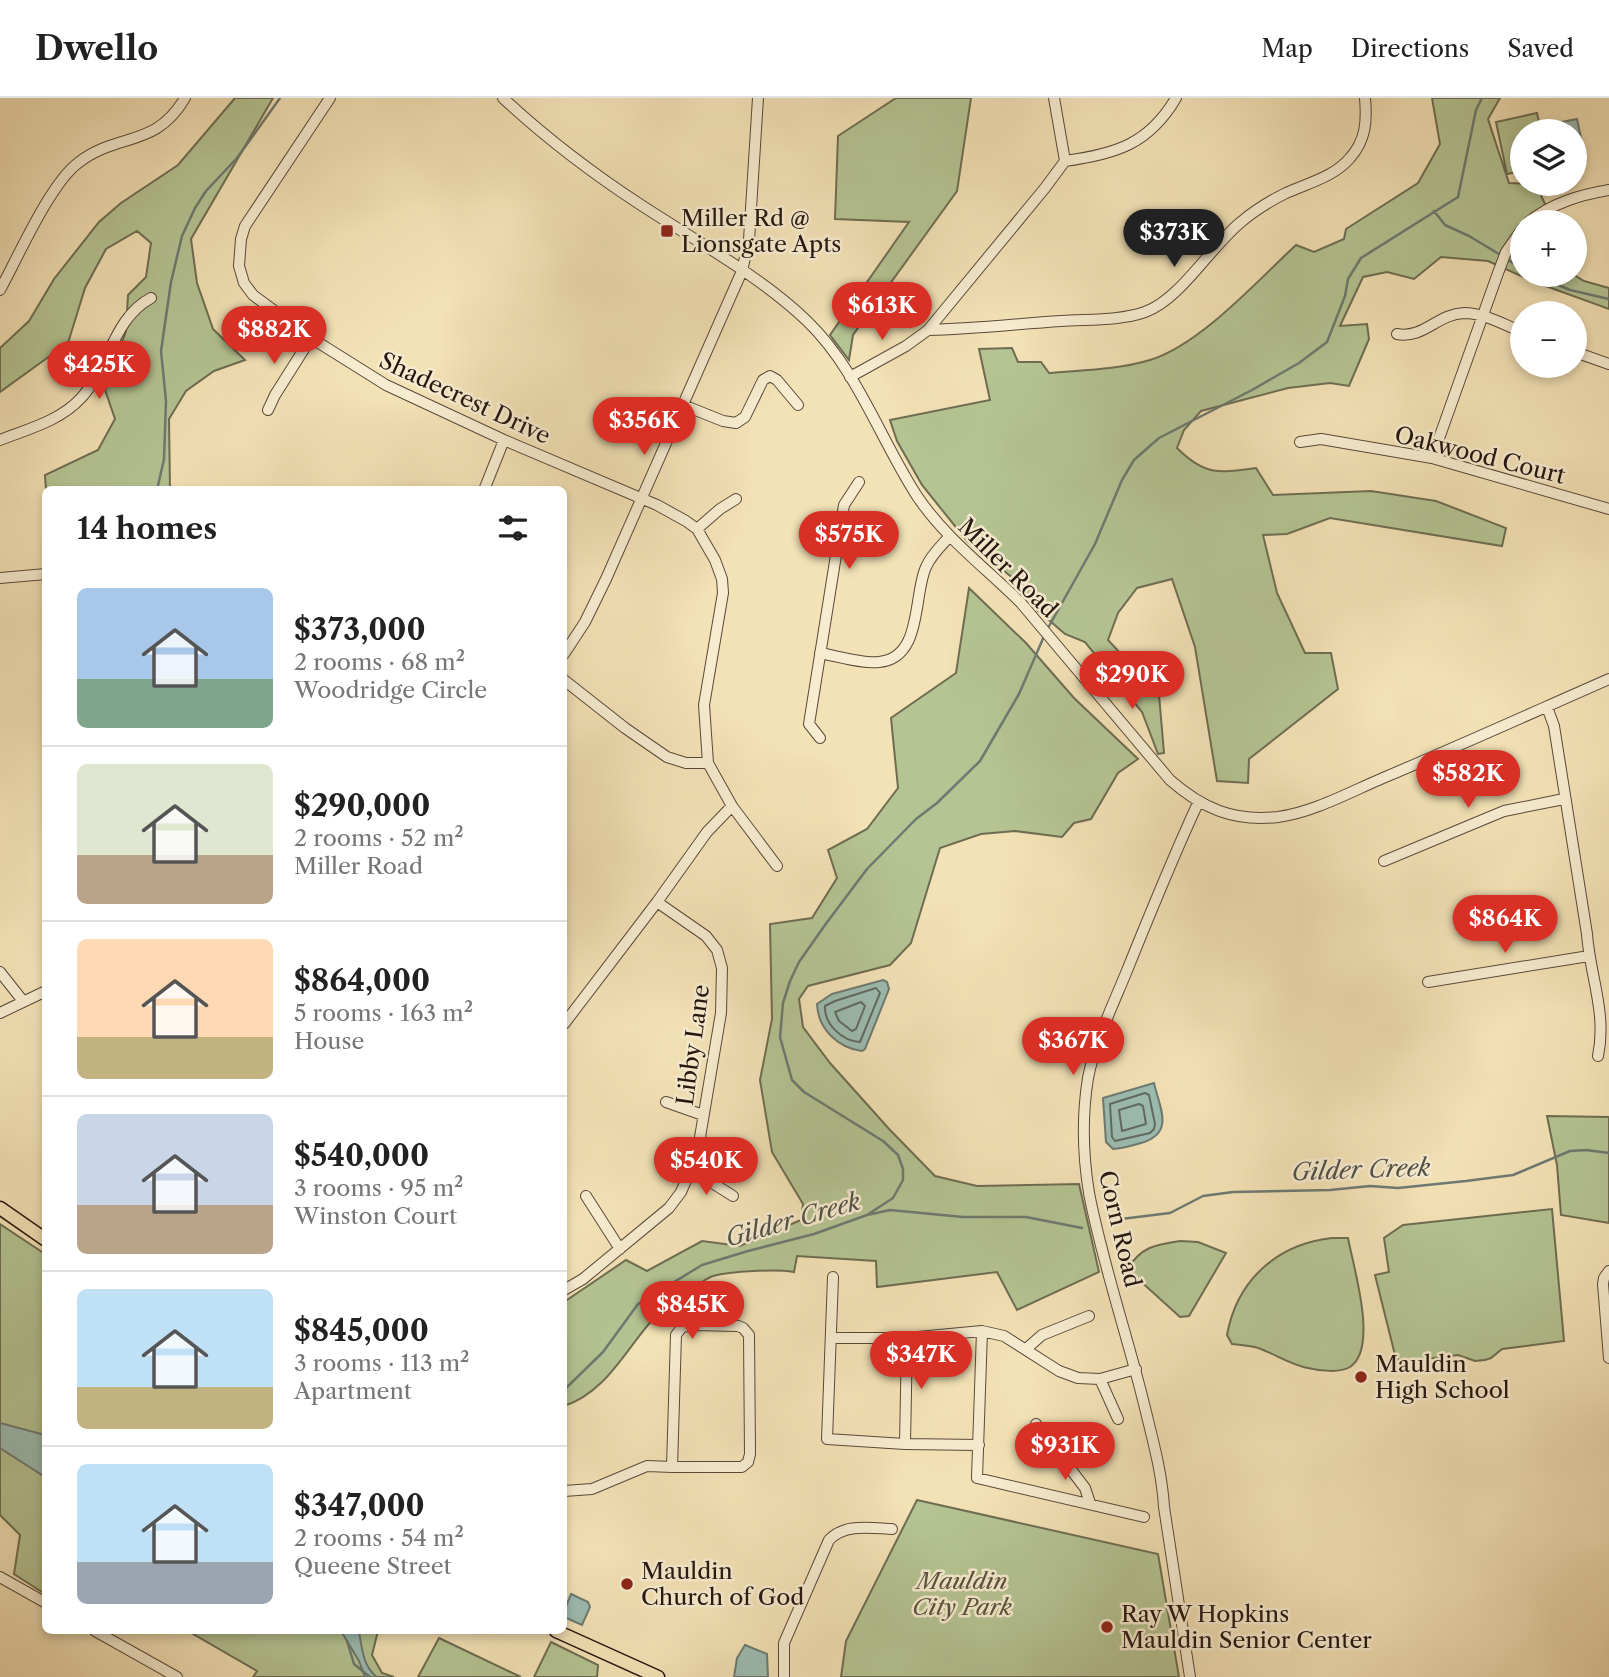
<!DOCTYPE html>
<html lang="en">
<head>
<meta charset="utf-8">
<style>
  :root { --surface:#fff; --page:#f6f6f6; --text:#222; --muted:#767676; --line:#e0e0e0; --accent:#d93025 }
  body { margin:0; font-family:"Libre Caslon Text",serif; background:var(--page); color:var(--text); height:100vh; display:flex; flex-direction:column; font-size:26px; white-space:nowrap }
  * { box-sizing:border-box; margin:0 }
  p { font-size:23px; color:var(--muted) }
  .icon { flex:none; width:38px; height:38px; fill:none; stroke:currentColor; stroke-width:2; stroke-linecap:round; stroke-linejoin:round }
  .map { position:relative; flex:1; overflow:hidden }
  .side { position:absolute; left:42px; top:388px; width:525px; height:1148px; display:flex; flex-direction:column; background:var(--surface); border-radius:10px; box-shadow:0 4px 10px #0003 }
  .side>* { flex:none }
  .controls { position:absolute; left:1510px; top:21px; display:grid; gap:14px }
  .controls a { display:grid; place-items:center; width:77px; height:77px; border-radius:50%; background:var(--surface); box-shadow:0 4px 10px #0003; font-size:35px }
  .price { position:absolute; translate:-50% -60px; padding:0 16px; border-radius:24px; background:var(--accent); color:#fff; font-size:23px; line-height:46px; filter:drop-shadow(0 2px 4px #0008) }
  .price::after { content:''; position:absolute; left:50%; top:42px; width:21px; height:16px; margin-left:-10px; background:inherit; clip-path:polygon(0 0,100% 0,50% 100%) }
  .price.on { background:#222; color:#fff }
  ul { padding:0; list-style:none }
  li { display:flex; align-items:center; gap:21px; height:175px; padding:0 35px }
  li+li { border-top:2px solid var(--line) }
  li span { display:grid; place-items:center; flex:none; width:196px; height:140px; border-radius:10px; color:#555 }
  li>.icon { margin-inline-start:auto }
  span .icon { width:84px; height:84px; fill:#fffc; stroke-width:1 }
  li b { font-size:30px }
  h2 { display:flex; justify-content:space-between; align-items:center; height:84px; padding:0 35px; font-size:30px }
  header { display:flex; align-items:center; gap:42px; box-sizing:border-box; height:98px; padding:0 35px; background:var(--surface); border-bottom:2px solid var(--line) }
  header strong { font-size:33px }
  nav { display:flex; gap:38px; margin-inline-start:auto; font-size:24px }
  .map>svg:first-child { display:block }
  .green { fill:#b5c493; stroke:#6e6d52; stroke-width:2 }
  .water { fill:#9cbdb3; stroke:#6d7a72; stroke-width:2 }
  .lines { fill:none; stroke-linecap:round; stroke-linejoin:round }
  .shore { stroke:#616a62; stroke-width:2 }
  .stream { stroke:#6d7a72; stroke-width:2.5 }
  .minor-casing { stroke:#59493a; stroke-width:12 }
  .major-casing { stroke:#261610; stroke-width:15 }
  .minor { stroke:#f7ecd0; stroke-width:10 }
  .major { stroke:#f3e2b6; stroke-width:12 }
  .poi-dot { fill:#8f2418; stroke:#f7ecd0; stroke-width:2.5 }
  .labels { text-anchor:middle; stroke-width:5; stroke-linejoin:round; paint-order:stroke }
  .poi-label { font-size:23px; fill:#261610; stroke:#f7ecd0; text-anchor:start }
  .street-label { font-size:23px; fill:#261610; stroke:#f7ecd0 }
  .park-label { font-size:23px; font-style:italic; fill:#58533e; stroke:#f7ecd0 }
  .water-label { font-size:24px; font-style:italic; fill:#4f5049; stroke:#f7ecd0 }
</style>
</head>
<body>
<header>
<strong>Dwello</strong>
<nav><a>Map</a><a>Directions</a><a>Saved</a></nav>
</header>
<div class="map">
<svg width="1609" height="1579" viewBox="0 0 1609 1579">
  <rect width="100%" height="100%" fill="#f3e2b6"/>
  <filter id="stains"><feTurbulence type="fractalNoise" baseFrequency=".00286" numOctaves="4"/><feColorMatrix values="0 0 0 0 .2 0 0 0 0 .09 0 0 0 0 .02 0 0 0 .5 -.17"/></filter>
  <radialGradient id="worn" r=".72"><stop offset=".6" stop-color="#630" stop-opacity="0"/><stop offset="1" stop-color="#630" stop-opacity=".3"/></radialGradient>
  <!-- green -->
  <path class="green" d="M 235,0 L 273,0 L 191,141 L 197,185 L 213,231 L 245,262 L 214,273 L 186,293 L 169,321 L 170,392 L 46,392 L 45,377 L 98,352 L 115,321 L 105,292 L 126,233 L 128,197 L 146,179 L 151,145 L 137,133 L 106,151 L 85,190 L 68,245 L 0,294 L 0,250 L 29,223 L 54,181 L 99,124 L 121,105 L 178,67 Z
    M 896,0 L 971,0 L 957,93 L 853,237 L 849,262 L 830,237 L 909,124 L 835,121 L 838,38 Z
    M 1432,0 L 1500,0 L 1488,21 L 1509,85 L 1536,86 L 1553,124 L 1522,124 L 1522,177 L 1574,177 L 1584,183 L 1609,190 L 1609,211 L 1532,183 L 1488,163 L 1441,159 L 1414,181 L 1387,174 L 1363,179 L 1340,228 L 1367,226 L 1369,241 L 1349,288 L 1330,285 L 1288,290 L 1201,313 L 1184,332 L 1177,350 C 1205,378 1219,375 1256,370 L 1273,397 L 1371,393 L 1436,403 L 1506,430 L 1502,448 L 1330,420 L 1287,436 L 1263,437 L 1277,495 L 1305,555 L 1331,555 L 1338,591 L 1249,661 L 1248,685 L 1217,683 L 1195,549 L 1172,481 L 1137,490 L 1118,515 L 1108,542 L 1159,597 L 1164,655 L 1158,656 L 1142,614 L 1085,544 L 1065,536 L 1036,511 L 1019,485 L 967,443 L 922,387 L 897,343 L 890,322 L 990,302 L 979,251 L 1012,250 L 1018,264 L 1041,264 L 1049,275 C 1082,272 1117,272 1150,262 C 1200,247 1257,183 1296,147 L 1314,154 L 1344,141 L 1346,131 L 1418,85 L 1440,46 Z
    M 1537,15 L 1541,33 L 1522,33 L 1522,73 L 1507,76 L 1496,24 Z
    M 969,490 L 1026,545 L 1074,600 L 1138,661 L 1118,675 L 1091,721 L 1074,725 L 1062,739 L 1015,733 L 981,736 L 940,750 L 911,845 L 890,867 L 808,888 L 799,901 L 803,929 L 830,965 L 890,1032 L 935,1078 L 977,1088 L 1079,1086 L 1099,1174 L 1017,1212 L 997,1174 L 877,1189 L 876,1163 L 797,1158 L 794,1174 C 775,1171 731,1173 713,1178 C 704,1181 662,1211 655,1219 C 626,1250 607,1294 564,1308 L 564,1204 L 626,1162 L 647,1173 L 702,1143 L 740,1148 L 801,1122 L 803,1106 L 772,1054 L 760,982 L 772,921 L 770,826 L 812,820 L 837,780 L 828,752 L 867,731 L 898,690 L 891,620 L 956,575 Z
    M 1547,1018 L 1609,1019 L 1609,1125 L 1561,1117 L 1557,1067 Z
    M 1552,1111 L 1564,1243 L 1502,1251 L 1491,1260 L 1485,1262 L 1475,1263 L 1458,1257 L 1402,1264 L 1396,1261 L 1375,1177 L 1389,1174 L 1384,1140 L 1403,1127 Z
    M 0,1126 L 45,1156 L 45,1496 L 14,1476 L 20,1437 L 0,1417 Z
    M 1332,1140 L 1348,1140 C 1353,1168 1379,1250 1350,1269 C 1340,1275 1320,1273 1308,1270 C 1291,1267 1275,1256 1258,1250 C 1250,1247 1240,1247 1232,1246 L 1227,1237 C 1237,1182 1277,1146 1332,1140 Z
    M 1180,1143 L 1198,1144 L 1226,1155 L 1189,1218 L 1180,1219 L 1127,1171 C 1142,1149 1153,1147 1180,1143 Z
    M 917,1402 L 1158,1456 L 1179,1579 L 841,1579 L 846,1543 Z
    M 188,1533 L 378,1533 L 372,1557 L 382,1575 L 394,1579 L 253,1579 L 257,1573 Z
    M 439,1540 L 521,1579 L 418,1579 Z
    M 551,1544 L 598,1567 L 597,1579 L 534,1579 Z"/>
  <!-- water -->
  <path class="water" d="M 1577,21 L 1583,49 L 1575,50 L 1575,33 L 1552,33 L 1551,26 Z
    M 883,882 L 887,884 L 889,891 L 865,951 L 862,953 C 838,950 818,931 817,906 L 832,896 Z
    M 1154,985 C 1160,1011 1175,1035 1141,1045 C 1131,1048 1123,1050 1113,1051 L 1106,1044 L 1103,1000 Z
    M 0,1325 L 45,1337 L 45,1379 L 0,1350 Z
    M 571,1496 L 588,1504 L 590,1509 L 582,1527 L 564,1519 L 564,1513 Z
    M 341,1533 L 359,1534 C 362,1550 363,1569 377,1579 L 365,1579 L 359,1563 Z
    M 745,1547 L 767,1556 L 768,1579 L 734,1579 L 737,1560 Z"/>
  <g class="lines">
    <!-- shore -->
    <path class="shore" d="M 876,890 L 880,895 L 860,944 C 842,943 824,926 825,908 L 835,903 Z
      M 861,904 L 865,908 L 856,931 L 852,933 L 839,923 L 835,914 Z
      M 1145,995 L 1149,997 L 1155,1026 L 1154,1031 L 1150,1035 L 1115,1043 L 1112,1039 L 1110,1006 Z
      M 1139,1006 L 1143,1008 L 1146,1026 L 1122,1033 L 1119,1012 Z"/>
    <!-- stream -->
    <path class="stream" d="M 1434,113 L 1445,127 L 1469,138 L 1499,156
      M 1510,163 L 1522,171
      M 1535,177 L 1570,192 L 1609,201
      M 157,392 L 164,361 L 166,303 L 161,253 L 171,184 L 182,138 L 195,110 L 206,93 L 237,60 L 280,0
      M 1048,530 L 1095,446 L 1122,382 L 1134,362 L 1159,340 L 1252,292 L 1299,265 L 1327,244 L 1345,198 L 1348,181 L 1361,160 L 1458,99 L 1476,12 L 1482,0
      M 867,1117 L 893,1100 L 903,1082 L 903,1071 L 898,1057 L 883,1043 L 804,994 L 792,982 L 780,939 L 783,905 L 790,883 L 799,864 L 825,827 L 867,771 L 916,721 L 937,705 L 980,663 L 1019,596 L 1045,536
      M 1113,1122 L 1170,1115 L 1203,1098 L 1233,1094 L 1330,1092 L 1370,1088 L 1398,1090 L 1466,1083 L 1513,1077 L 1570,1053 L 1586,1052 L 1609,1055
      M 564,1292 L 603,1254 L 638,1206 L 702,1167 L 748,1153 L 814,1136 L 867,1117 L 890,1112 L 963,1119 L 1026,1119 L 1082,1130
      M 347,1543 L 354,1566 L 370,1579"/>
    <defs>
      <path id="minor" d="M 330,0 L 245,128 L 241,141 L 239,168 L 244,185 L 253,197 L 311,240 L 386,287 L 504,342 L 657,407 L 686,423 L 697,431 L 715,462 L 722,481 L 723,495 L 704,607 L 708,665 L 732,708 L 777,768
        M 503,0 C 546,40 592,75 641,107 C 696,143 760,178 807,223 C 857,271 880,341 917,398 C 945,440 986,470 1021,505 L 1170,682 C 1202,710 1233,724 1278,719 C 1314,714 1350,694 1383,680 C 1459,648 1534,614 1609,581
        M 1054,0 L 1065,63
        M 1529,124 C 1552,105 1580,97 1609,92
        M 0,192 C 18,159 50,86 78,65 C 117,34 155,51 185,0
        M 928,232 C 972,231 1016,226 1061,223 C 1088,221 1119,223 1145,214 C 1180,202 1211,148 1241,124 C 1255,112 1270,103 1286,95 C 1308,85 1334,79 1350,60 C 1366,42 1367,23 1365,0
        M 1397,236 C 1424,241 1437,216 1464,215 C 1484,215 1505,227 1522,234
        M 1575,254 L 1609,266
        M 850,279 L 906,248 L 928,232 L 1045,90 L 1065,63 C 1116,56 1149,46 1176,0
        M 683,307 L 723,323 L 736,325 L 745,319 L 763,282 L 770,278 L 777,282 L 798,307
        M 268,312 L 275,297 L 311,240
        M 0,342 C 28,331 60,323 81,300 C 109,270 113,220 151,200
        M 1300,344 L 1321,341 L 1432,360 L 1609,411
        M 1432,360 L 1498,175 L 1506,154 L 1522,131
        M 484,392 L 504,342
        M 697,431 L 720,411 L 736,401
        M 0,480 L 46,476
        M 820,555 C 837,558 863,566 879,564 C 923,560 913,497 926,469 C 931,457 941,448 949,439
        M 564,556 L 585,524 L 606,481 L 742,173 L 749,142 L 758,0
        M 564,582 L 625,630 L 667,659 L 686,665 L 708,665
        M 1547,609 L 1554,628 L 1587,836 C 1590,878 1607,915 1598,958
        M 820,640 L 809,626 L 844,407 L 859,384
        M 1384,763 L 1504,713 L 1564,701
        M 0,874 L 23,903
        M 1428,884 L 1589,858
        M 0,915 L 46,893
        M 564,926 L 657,804 L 707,734 L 732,708
        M 666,1004 L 703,1017
        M 691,1075 L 706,1081 L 733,1098
        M 586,1098 L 620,1151
        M 1609,1173 L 1604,1180 L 1603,1186 L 1609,1260
        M 833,1179 L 827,1341 L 905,1346 L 979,1347
        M 564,1192 L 583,1181 L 669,1110 L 681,1094 L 697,1057 L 721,915 L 722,870 L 717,852 L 706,838 L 657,804
        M 695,1227 L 738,1228 L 743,1230 L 749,1237 L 750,1356 L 748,1364 L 742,1369 L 672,1369 L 676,1237 L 682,1229 Z
        M 982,1233 L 977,1380 L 1144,1419
        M 832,1240 L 907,1240 L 982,1233 L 1004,1238 L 1059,1273 L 1078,1280 L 1100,1281 L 1136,1271
        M 1026,1251 L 1042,1237 L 1089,1218
        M 1100,1281 L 1118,1321
        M 1036,1326 L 1085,1390 L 1090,1405
        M 905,1346 L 907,1240
        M 564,1393 L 592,1391 L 647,1368 L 672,1369
        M 0,1479 L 46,1505
        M 95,1533 L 177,1579
        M 784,1579 L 784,1545 L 829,1442 C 845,1425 871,1430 892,1431
        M 1190,1579 L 1164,1409 C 1162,1375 1153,1343 1145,1310 C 1128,1239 1103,1168 1089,1095 C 1083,1058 1082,1017 1088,980 C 1095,944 1112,909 1126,875 C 1149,818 1172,761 1198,705"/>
      <path id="major" d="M 0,1110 L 46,1142
        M 556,1533 L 658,1579"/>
    </defs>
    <!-- minor casing -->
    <use href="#minor" class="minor-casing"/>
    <!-- major casing -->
    <use href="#major" class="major-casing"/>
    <!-- minor -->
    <use href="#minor" class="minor"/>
    <!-- major -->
    <use href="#major" class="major"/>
  </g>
  <!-- markers -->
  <g class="poi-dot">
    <rect x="660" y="126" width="14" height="14" rx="3.5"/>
    <circle cx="1361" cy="1279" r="7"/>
    <circle cx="627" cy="1486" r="7"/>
    <circle cx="1107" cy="1529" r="7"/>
  </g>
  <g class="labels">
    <!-- poi labels -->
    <g class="poi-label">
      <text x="681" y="128">Miller Rd @<tspan x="681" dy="26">Lionsgate Apts</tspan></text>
      <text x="1375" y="1274">Mauldin<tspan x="1375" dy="26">High School</tspan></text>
      <text x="641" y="1481">Mauldin<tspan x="641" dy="26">Church of God</tspan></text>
      <text x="1121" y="1524">Ray W Hopkins<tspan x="1121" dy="26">Mauldin Senior Center</tspan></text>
    </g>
    <!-- street labels -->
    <g class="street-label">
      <text transform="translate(465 300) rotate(25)" y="8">Shadecrest Drive</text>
      <text transform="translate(1480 357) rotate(14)" y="8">Oakwood Court</text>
      <text transform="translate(1008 470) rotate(45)" y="8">Miller Road</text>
      <text transform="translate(693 947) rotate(-82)" y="8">Libby Lane</text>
      <text transform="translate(1120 1131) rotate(77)" y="8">Corn Road</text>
    </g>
    <!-- park labels -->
    <g class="park-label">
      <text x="962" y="1491">Mauldin<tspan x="962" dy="26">City Park</tspan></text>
    </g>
    <!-- water labels -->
    <g class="water-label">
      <text transform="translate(1361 1072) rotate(-2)" y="8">Gilder Creek</text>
      <text transform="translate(793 1122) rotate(-16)" y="8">Gilder Creek</text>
    </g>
  </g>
  <rect width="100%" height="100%" filter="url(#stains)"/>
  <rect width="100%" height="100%" fill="url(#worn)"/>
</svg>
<div class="controls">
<a><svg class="icon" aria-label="layers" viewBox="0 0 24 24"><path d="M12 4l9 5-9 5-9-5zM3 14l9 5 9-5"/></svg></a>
<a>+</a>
<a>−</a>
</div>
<b class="price on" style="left:1174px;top:171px">$373K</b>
<b class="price" style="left:882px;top:244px">$613K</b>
<b class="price" style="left:274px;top:268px">$882K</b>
<b class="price" style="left:99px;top:303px">$425K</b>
<b class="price" style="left:644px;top:359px">$356K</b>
<b class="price" style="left:849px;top:473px">$575K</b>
<b class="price" style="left:1132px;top:613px">$290K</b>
<b class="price" style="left:1468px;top:712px">$582K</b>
<b class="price" style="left:1505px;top:857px">$864K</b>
<b class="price" style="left:1073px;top:979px">$367K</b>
<b class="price" style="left:706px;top:1099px">$540K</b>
<b class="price" style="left:692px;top:1243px">$845K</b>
<b class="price" style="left:921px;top:1293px">$347K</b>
<b class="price" style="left:1065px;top:1384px">$931K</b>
<section class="side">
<h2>14 homes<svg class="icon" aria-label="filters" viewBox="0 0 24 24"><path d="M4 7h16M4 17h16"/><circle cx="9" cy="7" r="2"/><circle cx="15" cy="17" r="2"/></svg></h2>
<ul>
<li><span style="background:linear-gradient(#a9c7e8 65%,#7fa58c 0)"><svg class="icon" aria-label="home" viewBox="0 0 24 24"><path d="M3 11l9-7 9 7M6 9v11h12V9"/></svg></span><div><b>$373,000</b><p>2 rooms · 68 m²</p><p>Woodridge Circle</p></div></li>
<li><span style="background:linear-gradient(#dfe7d0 65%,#b9a48a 0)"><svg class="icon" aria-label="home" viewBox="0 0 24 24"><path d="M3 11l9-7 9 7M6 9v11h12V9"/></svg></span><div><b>$290,000</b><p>2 rooms · 52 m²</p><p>Miller Road</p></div></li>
<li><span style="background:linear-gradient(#ffd9b3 70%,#c2b280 0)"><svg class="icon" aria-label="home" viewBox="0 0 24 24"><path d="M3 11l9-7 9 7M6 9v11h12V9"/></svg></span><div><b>$864,000</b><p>5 rooms · 163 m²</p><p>House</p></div></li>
<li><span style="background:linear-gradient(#c9d6e8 65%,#b9a48a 0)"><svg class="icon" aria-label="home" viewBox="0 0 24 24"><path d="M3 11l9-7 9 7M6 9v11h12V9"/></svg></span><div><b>$540,000</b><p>3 rooms · 95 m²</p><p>Winston Court</p></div></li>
<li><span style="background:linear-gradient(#bfe0f5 70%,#c2b280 0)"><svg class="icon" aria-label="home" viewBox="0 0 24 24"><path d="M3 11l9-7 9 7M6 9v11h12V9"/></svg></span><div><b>$845,000</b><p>3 rooms · 113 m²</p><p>Apartment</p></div></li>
<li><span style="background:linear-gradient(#bfe0f5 70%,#9aa5b1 0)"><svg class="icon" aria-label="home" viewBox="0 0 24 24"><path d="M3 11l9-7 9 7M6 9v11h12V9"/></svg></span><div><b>$347,000</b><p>2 rooms · 54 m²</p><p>Queene Street</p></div></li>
</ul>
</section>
</div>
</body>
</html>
